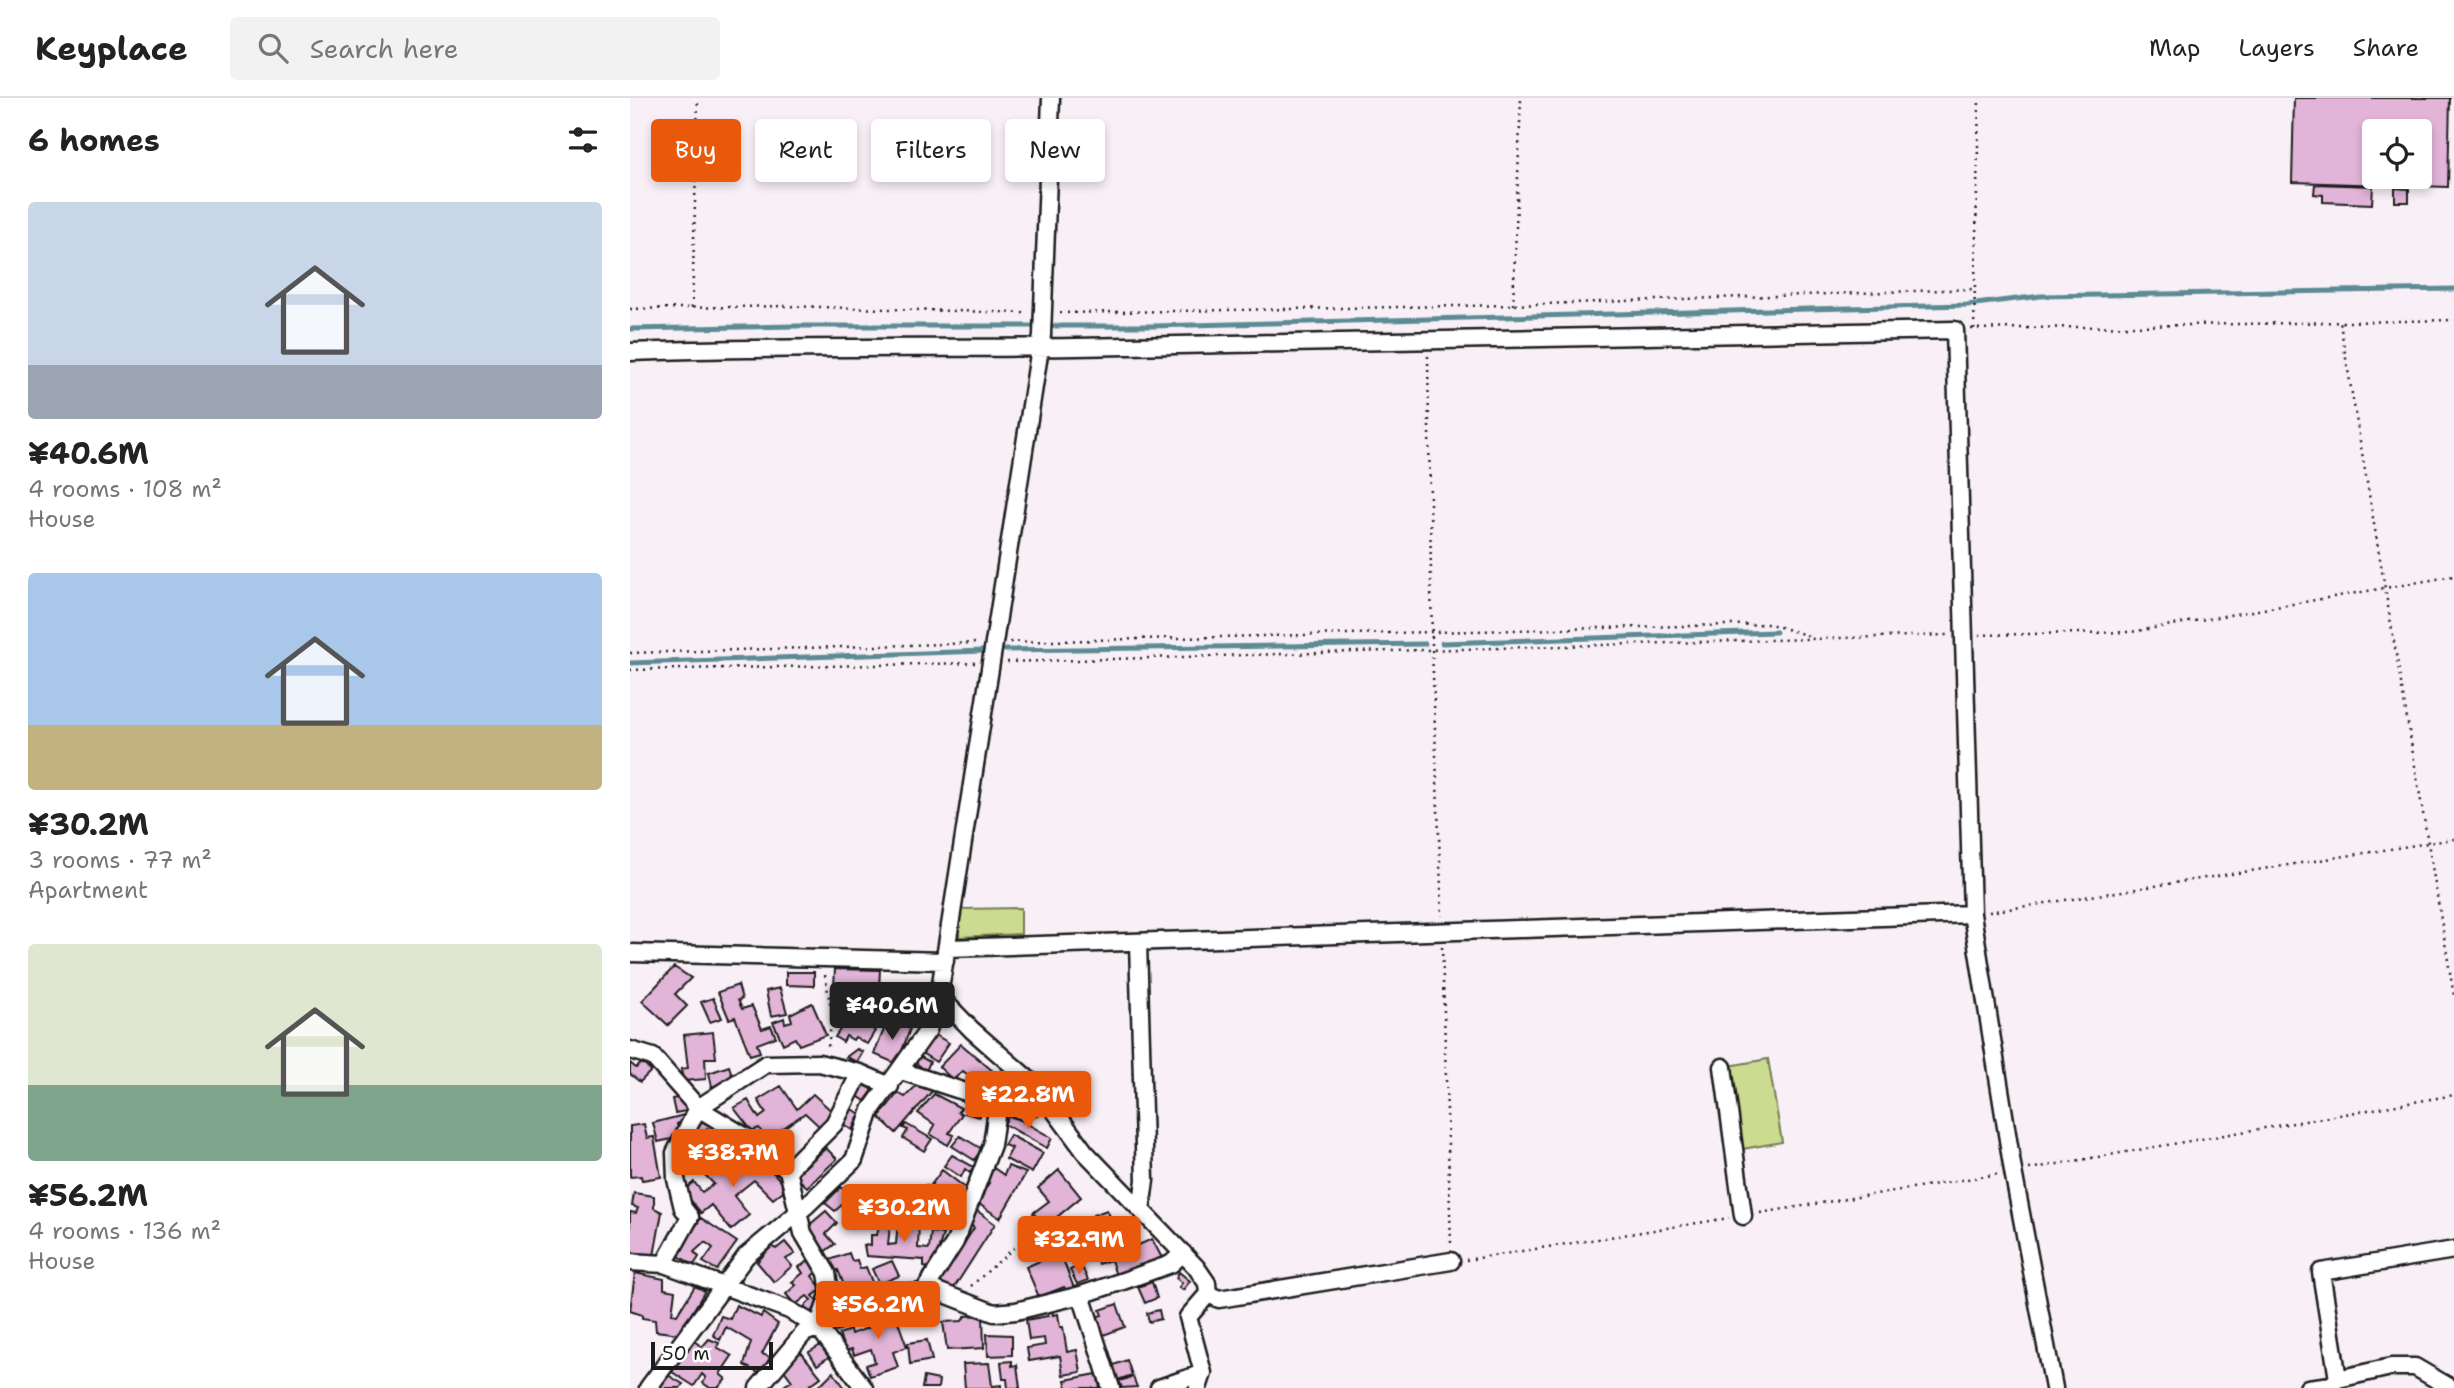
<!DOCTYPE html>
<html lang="en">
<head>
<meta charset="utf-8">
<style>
  :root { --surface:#fff; --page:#f2f2f2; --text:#222; --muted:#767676; --line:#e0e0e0; --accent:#ea580c }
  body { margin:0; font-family:"Shantell Sans",sans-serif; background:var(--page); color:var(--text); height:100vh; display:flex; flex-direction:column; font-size:26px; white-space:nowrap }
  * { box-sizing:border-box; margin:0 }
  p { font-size:23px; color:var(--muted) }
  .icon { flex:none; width:38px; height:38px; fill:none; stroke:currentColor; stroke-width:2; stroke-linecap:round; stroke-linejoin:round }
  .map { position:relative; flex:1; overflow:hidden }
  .sheet { display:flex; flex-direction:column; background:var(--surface); width:630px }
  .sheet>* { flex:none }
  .guide { position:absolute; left:21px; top:21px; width:665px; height:63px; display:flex; gap:14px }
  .controls { position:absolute; left:1732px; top:21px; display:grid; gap:14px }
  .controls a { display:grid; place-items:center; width:70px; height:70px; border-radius:7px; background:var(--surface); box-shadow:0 4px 10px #0003; font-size:35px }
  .scale { position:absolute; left:21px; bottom:18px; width:122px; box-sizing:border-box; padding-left:7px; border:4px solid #1c1c1c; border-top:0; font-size:19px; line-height:24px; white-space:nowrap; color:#1c1c1c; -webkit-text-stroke:5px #fff; paint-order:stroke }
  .price { position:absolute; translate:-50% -60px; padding:0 16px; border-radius:7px; background:var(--accent); color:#fff; font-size:23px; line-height:46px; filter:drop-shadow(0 2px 4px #0008) }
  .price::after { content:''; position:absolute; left:50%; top:42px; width:21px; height:16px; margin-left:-10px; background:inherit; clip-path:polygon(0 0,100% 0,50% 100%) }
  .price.selected { background:#222; color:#fff }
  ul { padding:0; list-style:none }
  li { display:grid; align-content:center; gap:14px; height:371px; padding:0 28px }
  li span { display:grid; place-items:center; height:217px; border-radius:7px; color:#555 }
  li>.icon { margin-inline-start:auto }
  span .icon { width:126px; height:126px; fill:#fffc; stroke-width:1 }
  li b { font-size:30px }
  h2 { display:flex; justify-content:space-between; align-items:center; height:84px; padding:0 28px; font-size:30px }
  .chip { padding:0 24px; border-radius:7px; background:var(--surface); box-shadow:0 4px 10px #0003; font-size:24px; line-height:63px }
  .chip.selected { background:var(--accent); color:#fff }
  header { display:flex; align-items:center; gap:42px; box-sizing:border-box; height:98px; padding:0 35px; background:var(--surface); border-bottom:2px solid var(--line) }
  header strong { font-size:33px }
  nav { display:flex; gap:38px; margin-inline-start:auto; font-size:24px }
  .search { width:490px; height:63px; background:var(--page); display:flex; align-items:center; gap:18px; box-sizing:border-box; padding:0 24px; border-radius:7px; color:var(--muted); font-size:26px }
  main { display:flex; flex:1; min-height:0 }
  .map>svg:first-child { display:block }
  .green { fill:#cbdb8f; stroke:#747c56; stroke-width:2 }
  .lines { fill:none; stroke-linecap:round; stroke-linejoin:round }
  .stream { stroke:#5c8b93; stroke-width:5 }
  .building { fill:#e1b4d8; stroke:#1c1c1c; stroke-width:2; fill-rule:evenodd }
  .minor-casing { stroke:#1c1c1c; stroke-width:21 }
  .path { stroke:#1c1c1c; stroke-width:2.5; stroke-dasharray:2 5; stroke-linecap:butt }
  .minor { stroke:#fff; stroke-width:16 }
</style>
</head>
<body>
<header>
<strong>Keyplace</strong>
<div class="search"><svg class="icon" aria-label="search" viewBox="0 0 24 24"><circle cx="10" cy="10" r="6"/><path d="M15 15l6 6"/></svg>Search here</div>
<nav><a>Map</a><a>Layers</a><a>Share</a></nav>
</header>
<main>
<section class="sheet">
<h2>6 homes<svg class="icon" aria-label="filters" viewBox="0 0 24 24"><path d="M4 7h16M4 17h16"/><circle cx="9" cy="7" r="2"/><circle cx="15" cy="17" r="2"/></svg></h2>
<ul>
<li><span style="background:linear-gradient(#c9d6e8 75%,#9aa5b1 0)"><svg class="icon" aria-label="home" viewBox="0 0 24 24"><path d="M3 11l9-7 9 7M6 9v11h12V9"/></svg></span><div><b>¥40.6M</b><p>4 rooms · 108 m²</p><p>House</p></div></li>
<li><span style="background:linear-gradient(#a9c7e8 70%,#c2b280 0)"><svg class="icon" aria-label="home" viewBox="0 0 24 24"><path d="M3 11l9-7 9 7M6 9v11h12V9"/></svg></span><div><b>¥30.2M</b><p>3 rooms · 77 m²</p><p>Apartment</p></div></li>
<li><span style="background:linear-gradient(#dfe7d0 65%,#7fa58c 0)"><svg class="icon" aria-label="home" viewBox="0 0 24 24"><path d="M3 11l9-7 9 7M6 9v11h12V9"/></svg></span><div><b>¥56.2M</b><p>4 rooms · 136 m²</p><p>House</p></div></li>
</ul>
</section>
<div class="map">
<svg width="1824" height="1290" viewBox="0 0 1824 1290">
  <rect width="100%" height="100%" fill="#f9f0f7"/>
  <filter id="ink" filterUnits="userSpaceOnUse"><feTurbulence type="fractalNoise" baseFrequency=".0143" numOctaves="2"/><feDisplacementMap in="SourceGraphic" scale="14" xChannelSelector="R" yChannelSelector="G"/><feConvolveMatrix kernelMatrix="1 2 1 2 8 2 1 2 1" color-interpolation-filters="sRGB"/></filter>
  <g filter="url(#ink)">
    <!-- green -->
    <path class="green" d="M 391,810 L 391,836 L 329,839 L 330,811 Z
      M 1138,961 L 1152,1044 L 1107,1052 L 1093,969 Z"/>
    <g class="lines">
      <!-- stream -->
      <path class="stream" d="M 0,231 L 165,228 L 522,228 L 1337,207 L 1411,198 L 1824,191
        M 812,545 L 1146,534
        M 375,552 L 795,546
        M 0,565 L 354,553"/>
    </g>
    <!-- building -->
    <path class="building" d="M 1664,0 L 1820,0 L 1818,89 L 1662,84 ZM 1745,33 L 1790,33 L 1790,79 L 1745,79 Z
      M 1685,86 L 1743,88 L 1742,106 L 1693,104 L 1693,97 L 1684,96 Z
      M 1765,90 L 1779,91 L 1779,104 L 1765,104 Z
      M 44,869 L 61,880 L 45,896 L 57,908 L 38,927 L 12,903 Z
      M 205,871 L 250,872 L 249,889 L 204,888 Z
      M 156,874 L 184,874 L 184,888 L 156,887 Z
      M 108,887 L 112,901 L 108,902 L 112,911 L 122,908 L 132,931 L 141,928 L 146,939 L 127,946 L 130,954 L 120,957 L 105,919 L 99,921 L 88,894 Z
      M 150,890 L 157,915 L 141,918 L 136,893 Z
      M 236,894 L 261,908 L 257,918 L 248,915 L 240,928 L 245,933 L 237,946 L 225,939 L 223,942 L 216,938 L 213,944 L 205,939 Z
      M 283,896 L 300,902 L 295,918 L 290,916 L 285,928 L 273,924 Z
      M 83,900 L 92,920 L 80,924 L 71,904 Z
      M 182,905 L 196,937 L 169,947 L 165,940 L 153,946 L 143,924 L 154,920 L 155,925 L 162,923 L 160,916 Z
      M 257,924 L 267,928 L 269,925 L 280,931 L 267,966 L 244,956 Z
      M 83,934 L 86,960 L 75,960 L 76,981 L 53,983 L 51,971 L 58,970 L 54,937 Z
      M 302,935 L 319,945 L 306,964 L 290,954 Z
      M 331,946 L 364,974 L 351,987 L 333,973 L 323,982 L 309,969 Z
      M 227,951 L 233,954 L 227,964 L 216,959 Z
      M 289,958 L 300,964 L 296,973 L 286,965 Z
      M 0,965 L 6,970 L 12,965 L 21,973 L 10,984 L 0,976 Z
      M 99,968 L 103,980 L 82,989 L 79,975 Z
      M 291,983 L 304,991 L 266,1035 L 249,1019 L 268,995 L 275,999 Z
      M 233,985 L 243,992 L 235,1003 L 225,996 Z
      M 151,988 L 167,1011 L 183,996 L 206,1017 L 190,1029 L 175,1015 L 136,1042 L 129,1030 L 122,1033 L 104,1010 L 118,1002 L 129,1020 L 136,1015 L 128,1002 Z
      M 304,996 L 331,1010 L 328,1014 L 332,1016 L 319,1035 L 324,1037 L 318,1047 L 300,1036 L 305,1027 L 288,1015 Z
      M 52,999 L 56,1013 L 45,1015 L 42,1001 Z
      M 338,1000 L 355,1005 L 349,1019 L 335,1015 Z
      M 220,1009 L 230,1016 L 222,1032 L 211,1025 Z
      M 380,1016 L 422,1040 L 417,1050 L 374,1026 Z
      M 54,1017 L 55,1023 L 47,1026 L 50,1039 L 28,1044 L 23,1025 Z
      M 70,1020 L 89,1028 L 87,1035 L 77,1030 L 72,1041 L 62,1035 Z
      M 14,1026 L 17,1040 L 24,1039 L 31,1079 L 12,1082 L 11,1078 L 0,1079 L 0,1028 Z
      M 276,1026 L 302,1041 L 294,1053 L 273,1040 L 278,1032 L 273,1030 Z
      M 380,1037 L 413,1055 L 402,1075 L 376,1061 L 382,1050 L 374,1047 Z
      M 330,1038 L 352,1051 L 344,1062 L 322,1048 Z
      M 196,1050 L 207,1061 L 177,1089 L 165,1078 Z
      M 127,1056 L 157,1090 L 143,1101 L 124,1082 L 104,1098 L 119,1117 L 101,1132 L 81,1107 L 71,1115 L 53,1093 L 64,1084 L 72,1094 L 84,1086 L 73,1075 L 91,1058 L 107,1079 L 122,1071 L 117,1063 Z
      M 322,1057 L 344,1069 L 340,1075 L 335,1071 L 331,1079 L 314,1068 Z
      M 378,1068 L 396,1075 L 370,1120 L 346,1104 L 359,1085 L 355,1083 L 362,1069 L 374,1077 Z
      M 312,1072 L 338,1092 L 327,1106 L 301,1087 Z
      M 429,1072 L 451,1099 L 415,1129 L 403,1115 L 419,1103 L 408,1090 Z
      M 296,1087 L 319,1105 L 305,1124 L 282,1107 Z
      M 211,1089 L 221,1099 L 205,1113 L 195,1105 Z
      M 4,1095 L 24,1098 L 24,1110 L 32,1114 L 24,1158 L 0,1156 L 0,1114 L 6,1115 L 8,1110 L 2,1108 Z
      M 346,1112 L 365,1126 L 322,1193 L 308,1186 L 344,1130 L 338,1124 Z
      M 477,1112 L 485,1130 L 498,1125 L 504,1137 L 489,1143 L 495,1153 L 522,1141 L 532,1160 L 486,1178 L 481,1162 L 468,1166 L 465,1158 L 479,1152 L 463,1117 Z
      M 196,1113 L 207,1125 L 196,1136 L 205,1146 L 194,1154 L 177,1129 Z
      M 71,1120 L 107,1144 L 87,1172 L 73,1164 L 83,1150 L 75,1144 L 64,1154 L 69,1159 L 64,1167 L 47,1157 Z
      M 268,1123 L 289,1124 L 288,1150 L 299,1151 L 301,1134 L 313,1136 L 303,1171 L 294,1169 L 294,1162 L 236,1158 L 234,1147 L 241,1148 L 241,1137 L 247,1137 L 249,1128 L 260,1127 L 258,1147 L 266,1146 Z
      M 463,1141 L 469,1147 L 450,1168 L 441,1160 Z
      M 155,1144 L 165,1156 L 156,1161 L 162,1168 L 144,1184 L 127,1164 L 142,1148 L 146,1151 Z
      M 430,1154 L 444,1190 L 437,1193 L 434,1189 L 409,1199 L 396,1169 Z
      M 219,1155 L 222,1163 L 227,1162 L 230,1171 L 236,1169 L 248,1199 L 232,1205 L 229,1200 L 220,1202 L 208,1172 L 202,1174 L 197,1163 Z
      M 180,1162 L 188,1172 L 182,1178 L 192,1191 L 183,1198 L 190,1206 L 180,1215 L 174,1209 L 181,1202 L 177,1198 L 165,1207 L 156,1196 L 166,1187 L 162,1184 L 173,1175 L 169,1169 Z
      M 262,1163 L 269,1178 L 249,1186 L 242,1171 Z
      M 446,1169 L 449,1173 L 453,1171 L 458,1182 L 447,1186 L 440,1172 Z
      M 549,1174 L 560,1183 L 553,1192 L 549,1189 L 552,1185 L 546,1180 Z
      M 5,1175 L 34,1181 L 34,1191 L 45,1193 L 42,1216 L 47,1217 L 65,1188 L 75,1193 L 49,1236 L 26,1233 L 25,1222 L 12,1220 L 12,1217 L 0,1213 Z
      M 522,1184 L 527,1200 L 515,1205 L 508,1189 Z
      M 487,1206 L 495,1229 L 471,1238 L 465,1219 L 472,1217 L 470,1212 Z
      M 106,1207 L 131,1219 L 133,1215 L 148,1226 L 132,1256 L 140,1259 L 132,1277 L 114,1267 L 121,1244 L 96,1229 L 90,1242 L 83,1237 L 91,1218 L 100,1221 Z
      M 263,1210 L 277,1249 L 263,1254 L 268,1269 L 240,1278 L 236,1267 L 245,1264 L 241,1251 L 224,1257 L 222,1251 L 215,1253 L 209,1236 L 220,1232 L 221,1236 L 241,1229 L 237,1219 Z
      M 422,1212 L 423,1217 L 428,1216 L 430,1229 L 433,1229 L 437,1254 L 447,1252 L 451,1274 L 433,1277 L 430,1258 L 399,1263 L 397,1250 L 415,1247 L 414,1240 L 399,1242 L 396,1222 L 418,1218 L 417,1213 Z
      M 529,1212 L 531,1221 L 519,1224 L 517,1215 Z
      M 353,1217 L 354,1250 L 317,1252 L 313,1224 L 332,1223 L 335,1218 Z
      M 357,1236 L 382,1237 L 382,1257 L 358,1258 Z
      M 79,1241 L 89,1245 L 87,1249 L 102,1258 L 90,1276 L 96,1281 L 88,1290 L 80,1290 L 73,1285 L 76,1280 L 72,1276 L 64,1288 L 42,1274 L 64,1243 L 72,1249 Z
      M 297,1242 L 302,1262 L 280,1266 L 278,1245 Z
      M 191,1247 L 199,1259 L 187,1267 L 179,1254 Z
      M 170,1253 L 191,1279 L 176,1290 L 157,1290 L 155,1287 L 162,1283 L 154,1272 Z
      M 497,1262 L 502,1277 L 488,1282 L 481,1268 Z
      M 382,1263 L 382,1268 L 387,1267 L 390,1290 L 378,1290 L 377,1281 L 373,1281 L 371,1264 Z
      M 359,1265 L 362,1288 L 371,1287 L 371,1290 L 335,1290 L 333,1266 Z
      M 203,1274 L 215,1290 L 187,1290 Z
      M 36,1276 L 53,1286 L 50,1290 L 28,1290 Z
      M 467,1276 L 470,1290 L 437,1290 L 435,1282 Z
      M 294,1279 L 309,1282 L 308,1290 L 292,1290 Z
      M 503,1279 L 507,1289 L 492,1290 L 489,1283 Z"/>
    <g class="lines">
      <defs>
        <path id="minor" d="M 0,254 C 149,248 297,251 446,249 C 739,245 1032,239 1325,232 L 1342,816 L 1383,1073 L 1424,1290
          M 508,845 L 515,1082 L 511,1112
          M 318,850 L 1342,816
          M 0,855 L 315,863
          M 309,898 L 342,932 L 407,989 L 455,1054 L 566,1169 L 577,1185 L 578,1196 L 558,1219 L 573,1275 L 568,1290
          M 0,952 L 23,959 L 68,1010 L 121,1042 L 158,1072 L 173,1135 L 197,1175 L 200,1194 L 188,1229
          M 1093,969 L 1113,1118
          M 271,973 L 394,1013 L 417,1003
          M 158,1072 L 204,1026 L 230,975
          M 0,1164 L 34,1166 L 159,1212 L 188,1229 L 234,1290
          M 34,1166 L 60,1119 L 53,1110 L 46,1081 L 45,1055 L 68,1010 L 136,966 L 189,965 L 230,975 L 260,988
          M 294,1193 L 325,1144 L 362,1047 L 368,1004
          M 578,1196 L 589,1201 L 821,1163
          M 451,1197 L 481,1290
          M 1708,1281 L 1761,1269 L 1785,1269 L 1821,1290
          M 18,1290 L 116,1158 L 177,1107 L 224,1062 L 241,1012 L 298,932 L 309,898 L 412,237 L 421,0
          M 128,1290 L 174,1235 L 279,1196 L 302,1191 L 364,1215 L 386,1213 L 451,1197 L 493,1183 L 541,1166 L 553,1155
          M 529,1290 L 573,1275
          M 1678,1290 L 1701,1287 L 1708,1281 L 1691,1174 L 1824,1152"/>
      </defs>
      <!-- minor casing -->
      <use href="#minor" class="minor-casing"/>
      <!-- path -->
      <path class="path" d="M 883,207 L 891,0
        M 62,210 L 68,0
        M 0,211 L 154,208 L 395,215
        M 430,215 L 883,207 L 1344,191
        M 1710,225 L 1824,898
        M 1341,231 L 1824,222
        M 1344,231 L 1349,0
        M 798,258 L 802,550 L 812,818
        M 1349,537 L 1501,534 L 1824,478
        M 380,544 L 1140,526 L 1179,538
        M 0,555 L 349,545
        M 377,564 L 1318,537
        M 0,572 L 345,565
        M 1359,814 L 1824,741
        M 812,849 L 821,1147
        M 195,877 L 202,917 L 198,950
        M 1399,1071 L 1824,997
        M 1130,1115 L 1368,1076
        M 836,1162 L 1099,1120
        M 341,1188 L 412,1125"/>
      <!-- minor -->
      <use href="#minor" class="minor"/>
    </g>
  </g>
</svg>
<div class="controls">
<a><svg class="icon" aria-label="locate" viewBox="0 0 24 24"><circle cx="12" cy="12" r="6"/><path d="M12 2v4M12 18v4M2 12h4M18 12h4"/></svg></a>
</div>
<div class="scale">50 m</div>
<b class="price selected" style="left:262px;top:944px">¥40.6M</b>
<b class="price" style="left:398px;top:1033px">¥22.8M</b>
<b class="price" style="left:103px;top:1091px">¥38.7M</b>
<b class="price" style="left:274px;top:1146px">¥30.2M</b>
<b class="price" style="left:449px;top:1178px">¥32.9M</b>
<b class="price" style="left:248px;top:1243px">¥56.2M</b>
<div class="guide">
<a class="chip selected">Buy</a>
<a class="chip">Rent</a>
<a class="chip">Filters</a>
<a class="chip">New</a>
</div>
</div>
</main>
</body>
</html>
